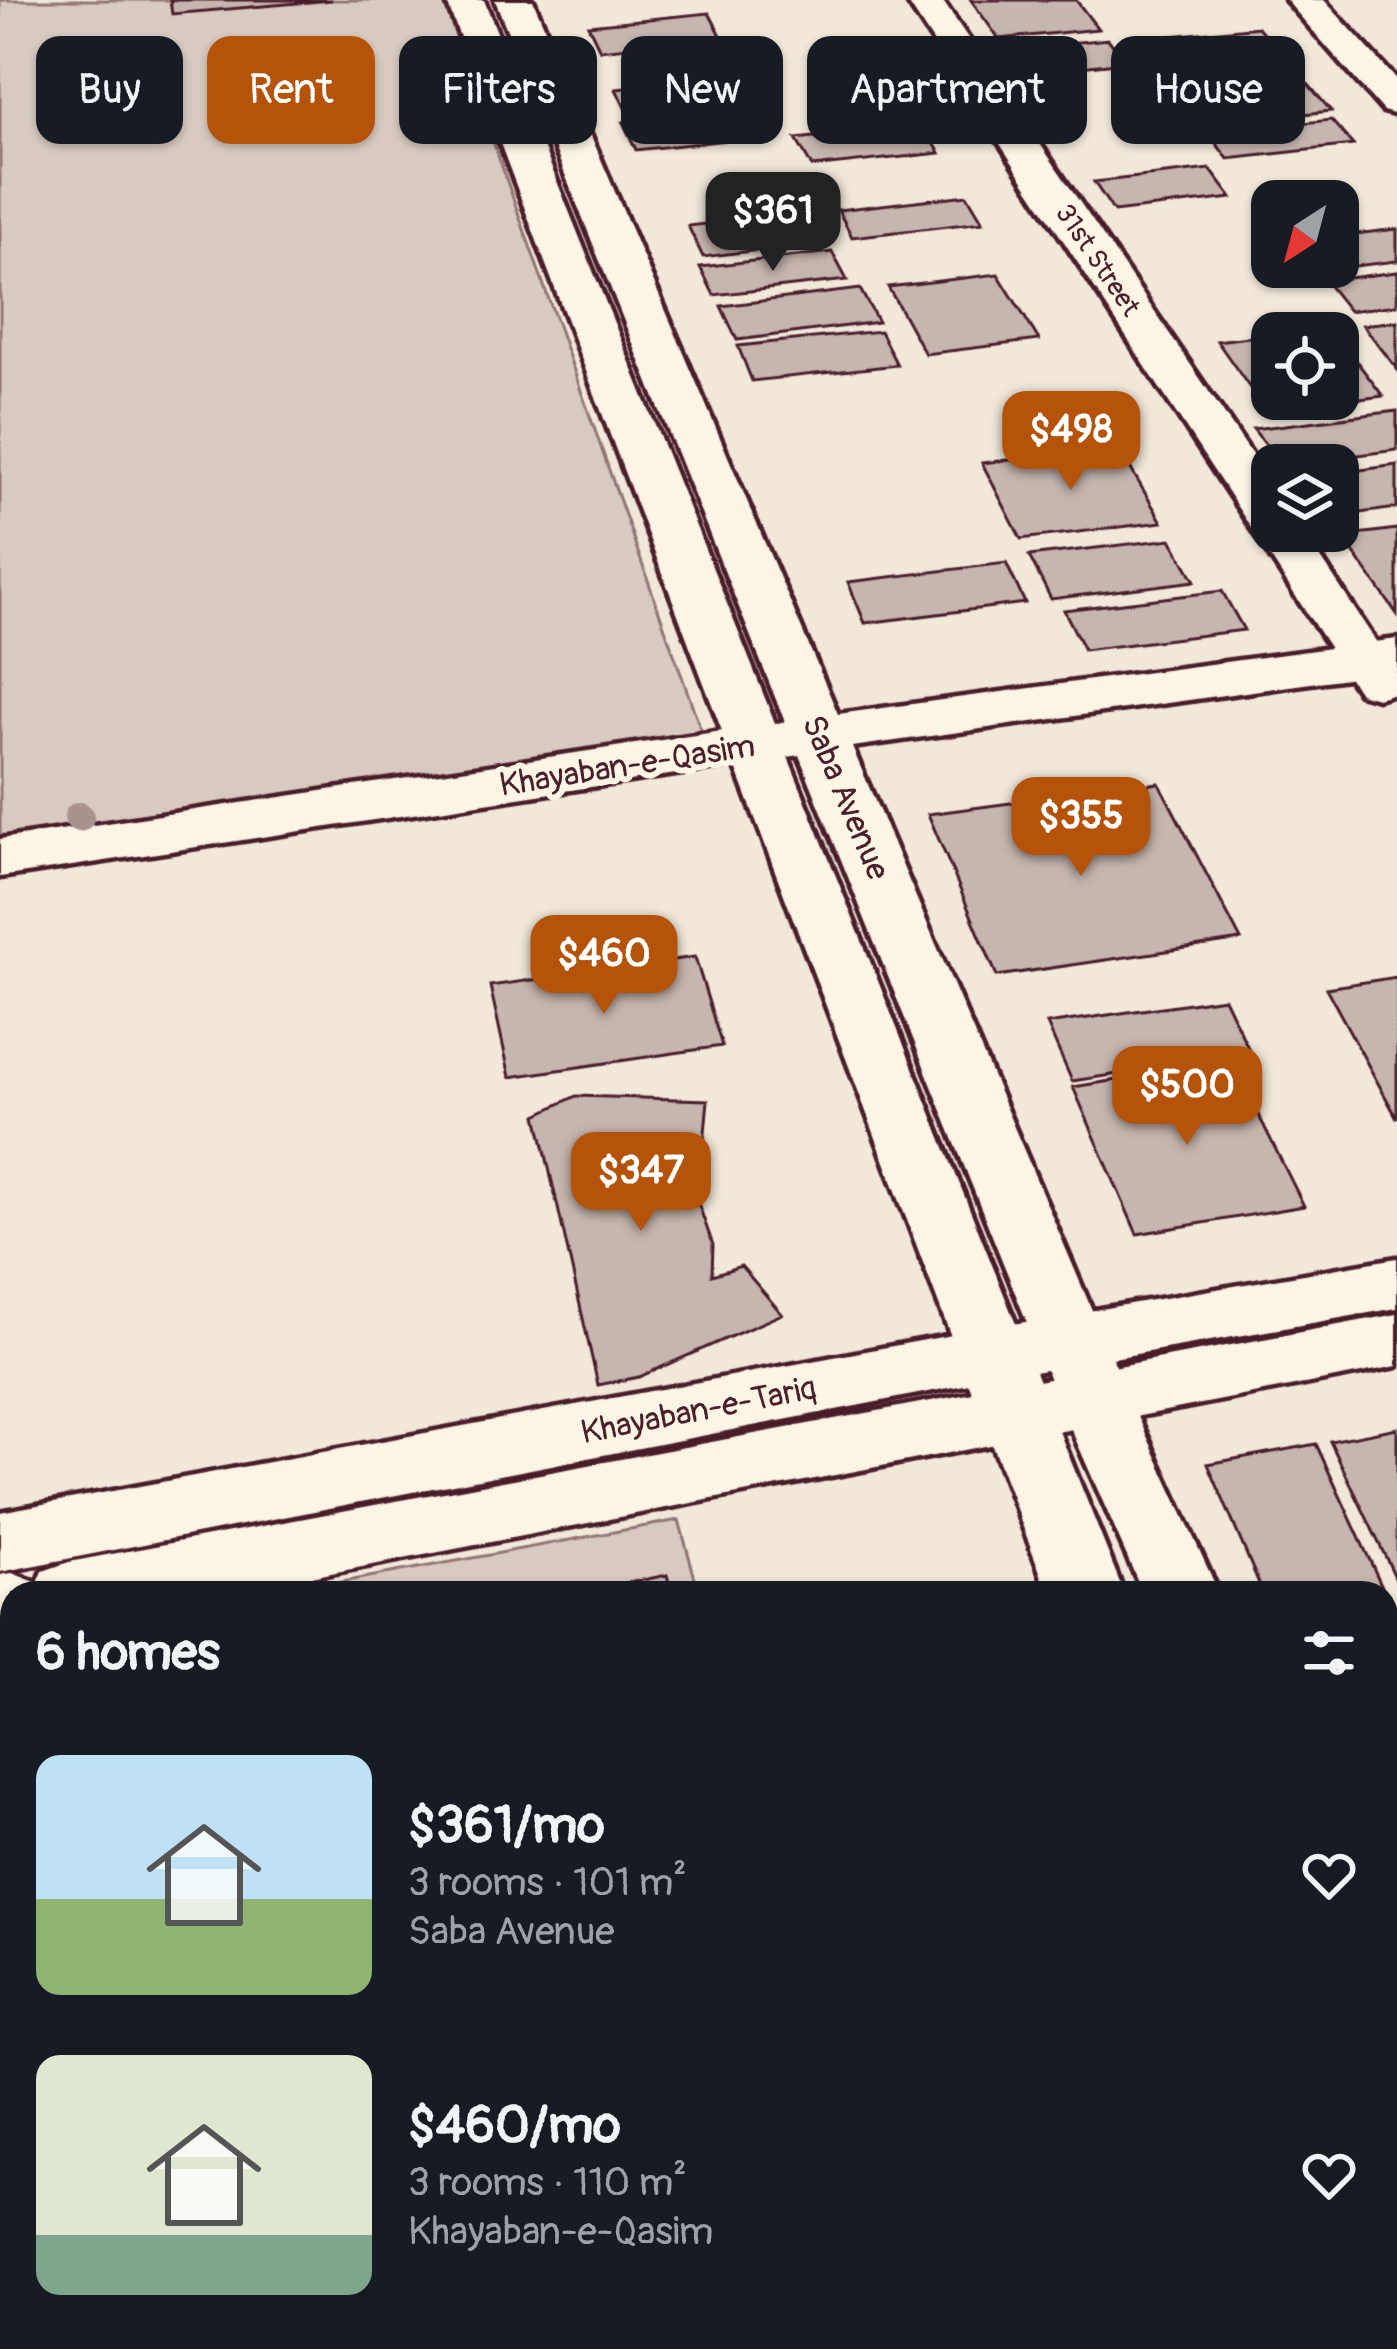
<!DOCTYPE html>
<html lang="en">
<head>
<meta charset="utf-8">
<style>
  :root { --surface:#171b24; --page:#20242c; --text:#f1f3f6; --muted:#9ea1a6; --accent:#b45309 }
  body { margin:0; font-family:Pangolin,sans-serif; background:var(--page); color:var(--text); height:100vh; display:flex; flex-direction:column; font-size:45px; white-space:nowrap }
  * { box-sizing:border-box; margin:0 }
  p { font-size:39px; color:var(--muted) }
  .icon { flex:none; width:66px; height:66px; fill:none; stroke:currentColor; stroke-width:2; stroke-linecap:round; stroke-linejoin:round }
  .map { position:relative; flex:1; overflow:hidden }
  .details { position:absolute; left:0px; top:1581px; width:1398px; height:768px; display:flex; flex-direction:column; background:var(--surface); border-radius:36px 36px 0 0; box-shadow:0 3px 9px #0004 }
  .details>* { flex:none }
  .top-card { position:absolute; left:36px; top:36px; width:1326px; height:108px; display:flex; gap:24px }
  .needle { width:78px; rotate:216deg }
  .buttons { position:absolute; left:1251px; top:180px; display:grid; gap:24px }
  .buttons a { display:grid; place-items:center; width:108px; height:108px; border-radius:24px; background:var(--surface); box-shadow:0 3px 9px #0004; font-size:60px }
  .price { position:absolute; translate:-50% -102px; padding:0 27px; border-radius:24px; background:var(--accent); color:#fff; font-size:39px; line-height:78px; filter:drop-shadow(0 3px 6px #0008) }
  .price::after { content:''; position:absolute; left:50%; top:72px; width:36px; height:27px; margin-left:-18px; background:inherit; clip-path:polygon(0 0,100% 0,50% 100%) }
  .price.active { background:#222; color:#fff }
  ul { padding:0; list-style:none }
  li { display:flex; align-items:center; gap:36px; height:300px; padding:0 36px }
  li span { display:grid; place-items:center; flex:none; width:336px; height:240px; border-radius:24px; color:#555 }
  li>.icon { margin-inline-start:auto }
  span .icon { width:144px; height:144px; fill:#fffc; stroke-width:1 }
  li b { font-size:51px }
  h2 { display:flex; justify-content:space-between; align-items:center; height:144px; padding:0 36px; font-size:51px }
  .tag { padding:0 42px; border-radius:24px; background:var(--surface); box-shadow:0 3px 9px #0004; font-size:42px; line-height:108px }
  .tag.active { background:var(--accent); color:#fff }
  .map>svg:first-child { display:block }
  .green { fill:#d8cac0; stroke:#917476; stroke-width:3 }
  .building { fill:#c7b6af; stroke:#4a1f2b; stroke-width:3 }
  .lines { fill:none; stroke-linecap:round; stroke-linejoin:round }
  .street-casing { stroke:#4a1f2b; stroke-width:9 }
  .secondary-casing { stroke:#4a1f2b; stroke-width:9 }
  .street { fill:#fcf5e5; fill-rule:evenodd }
  .secondary { fill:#fcf5e5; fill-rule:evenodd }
  .tree { fill:#a9918e }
  .labels { text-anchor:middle; stroke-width:12; stroke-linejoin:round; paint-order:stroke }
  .far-street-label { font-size:27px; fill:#4a1f2b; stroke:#fcf5e5 }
  .street-label { font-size:33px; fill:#4a1f2b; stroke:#fcf5e5 }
</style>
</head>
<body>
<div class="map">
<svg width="1397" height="2349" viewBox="0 0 1397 2349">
  <rect width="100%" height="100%" fill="#f1e8da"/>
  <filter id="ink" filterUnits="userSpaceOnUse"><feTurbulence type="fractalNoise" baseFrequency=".00833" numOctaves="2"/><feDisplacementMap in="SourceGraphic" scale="24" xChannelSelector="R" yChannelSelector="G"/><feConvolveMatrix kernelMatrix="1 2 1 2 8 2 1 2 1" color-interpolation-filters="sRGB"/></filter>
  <g filter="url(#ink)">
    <!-- green -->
    <path class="green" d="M 0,0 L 443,0 L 703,736 L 0,842 Z
      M 679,1520 L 699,1593 L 282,1593 Z
      M 12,1649 L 12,2320 L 0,2323 L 0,1652 Z
      M 785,2337 L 1276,2337 L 1280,2349 L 788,2349 Z"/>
    <!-- building -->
    <path class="building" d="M 170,0 L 332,0 L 172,14 Z
      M 971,0 L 1076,0 L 1098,29 L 999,39 Z
      M 709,13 L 722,37 L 600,50 L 588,25 Z
      M 1258,27 L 1296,71 L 1176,84 L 1141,39 Z
      M 1108,39 L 1126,62 L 1005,75 L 988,51 Z
      M 741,76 L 755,102 L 629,116 L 616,89 Z
      M 1308,84 L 1331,111 L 1202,125 L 1181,98 Z
      M 761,108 L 775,135 L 636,150 L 623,122 Z
      M 1331,120 L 1353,145 L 1228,159 L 1208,133 Z
      M 923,125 L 940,153 L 812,167 L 796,139 Z
      M 1210,169 L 1232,198 L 1114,212 L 1094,182 Z
      M 967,195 L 983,222 L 852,237 L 838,210 Z
      M 810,212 L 827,242 L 703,257 L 688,226 Z
      M 1397,229 L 1397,261 L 1314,271 L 1311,267 L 1338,267 L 1338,236 Z
      M 832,252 L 847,280 L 714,295 L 700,267 Z
      M 1397,272 L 1397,305 L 1349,311 L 1325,281 Z
      M 998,274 L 1039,340 L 925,354 L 888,287 Z
      M 860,289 L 878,322 L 737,340 L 721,306 Z
      M 1397,321 L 1397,369 L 1363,325 Z
      M 880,331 L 897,365 L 752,381 L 738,346 Z
      M 1272,334 L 1272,399 L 1338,399 L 1338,337 L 1383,396 L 1266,411 L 1217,341 Z
      M 1397,411 L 1397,450 L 1282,465 L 1253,429 Z
      M 1118,447 L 1162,522 L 1021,539 L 982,463 Z
      M 1397,465 L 1397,508 L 1338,516 L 1338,473 Z
      M 1397,529 L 1397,614 L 1342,536 Z
      M 1171,539 L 1195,581 L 1051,599 L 1029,556 Z
      M 1006,563 L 1025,603 L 865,623 L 848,582 Z
      M 1222,591 L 1244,630 L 1084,650 L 1064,610 Z
      M 1159,783 L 1241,940 L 997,976 L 928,814 Z
      M 695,957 L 722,1046 L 510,1077 L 490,986 Z
      M 1397,977 L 1397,1118 L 1326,988 Z
      M 1224,998 L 1251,1054 L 1072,1081 L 1047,1024 Z
      M 1232,1062 L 1304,1206 L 1137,1234 L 1073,1087 Z
      M 576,1096 L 708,1100 L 703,1155 L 659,1155 L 693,1189 L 713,1245 L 712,1275 L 741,1266 L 782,1314 L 639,1377 L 598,1385 L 537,1115 Z
      M 1397,1428 L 1397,1581 L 1330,1441 Z
      M 1316,1444 L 1385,1593 L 1263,1593 L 1208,1464 Z
      M 667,1575 L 672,1593 L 579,1593 Z
      M 1386,1594 L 1397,1618 L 1397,1637 L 1386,1639 Z
      M 1397,1676 L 1397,1793 L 1394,1794 L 1386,1776 L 1386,1678 Z
      M 12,1692 L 12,1924 L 0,1927 L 0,1694 Z
      M 12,1971 L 12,2238 L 0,2241 L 0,1974 Z"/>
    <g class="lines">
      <defs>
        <path id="street" d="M 906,0 L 942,0 L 1272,484 L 1272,531 L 1303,531 L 1397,673 L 1395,693 L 1377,698 L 1359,693 Z
          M 1286,0 L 1324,0 L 1397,80 L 1397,115 L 1383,111 Z
          M 1397,1258 L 1397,1308 L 995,1379 L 0,1572 L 0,1512 L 995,1327 Z
          M 1397,1314 L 1397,1366 L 228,1593 L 12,1593 L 12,1635 L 0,1637 L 0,1575 L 12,1573 L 38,1583 L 43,1571 L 69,1562 Z
          M 1397,2102 L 1397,2186 L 1386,2189 L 1386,2105 Z
          M 77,2337 L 211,2337 L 206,2349 L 72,2349 Z
          M 487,2337 L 622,2337 L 617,2349 L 482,2349 Z"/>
        <path id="secondary" d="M 446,0 L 484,0 L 775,723 L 785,722 L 495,0 L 533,0 L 838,714 L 1397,639 L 1397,671 L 852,747 L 1129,1397 L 1219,1593 L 1143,1593 L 1057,1397 L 799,755 L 788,757 L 1124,1593 L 1048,1593 L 735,765 L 0,877 L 0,839 L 722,731 Z
          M 1386,2002 L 1397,2007 L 1397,2122 L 1386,2117 Z
          M 1386,2296 L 1397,2301 L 1397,2349 L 1329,2349 L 1325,2337 L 1386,2337 Z"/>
      </defs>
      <!-- street casing -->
      <use href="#street" class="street-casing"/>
      <!-- secondary casing -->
      <use href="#secondary" class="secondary-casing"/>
      <!-- street -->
      <use href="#street" class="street"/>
      <!-- secondary -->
      <use href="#secondary" class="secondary"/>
    </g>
    <!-- trees -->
    <circle class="tree" cx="79" cy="817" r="15"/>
  </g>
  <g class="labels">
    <!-- far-street labels -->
    <g class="far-street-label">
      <text transform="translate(1098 260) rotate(56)" y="9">31st Street</text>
    </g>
    <!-- street labels -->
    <g class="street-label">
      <text transform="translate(627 764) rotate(-9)" y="12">Khayaban-e-Qasim</text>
      <text transform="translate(847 797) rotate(67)" y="12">Saba Avenue</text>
      <text transform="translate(698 1409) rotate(-11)" y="12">Khayaban-e-Tariq</text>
    </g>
  </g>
</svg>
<div class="buttons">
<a><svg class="needle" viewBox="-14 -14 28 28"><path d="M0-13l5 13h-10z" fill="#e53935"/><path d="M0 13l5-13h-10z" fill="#9ea1a6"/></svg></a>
<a><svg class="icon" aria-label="locate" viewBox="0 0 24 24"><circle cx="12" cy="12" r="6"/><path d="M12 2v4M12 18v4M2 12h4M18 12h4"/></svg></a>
<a><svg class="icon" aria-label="layers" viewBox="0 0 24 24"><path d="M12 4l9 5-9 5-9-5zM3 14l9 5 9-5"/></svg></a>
</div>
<b class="price active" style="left:773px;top:274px">$361</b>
<b class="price" style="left:1071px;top:493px">$498</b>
<b class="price" style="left:1081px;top:879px">$355</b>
<b class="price" style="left:604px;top:1017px">$460</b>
<b class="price" style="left:1187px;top:1148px">$500</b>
<b class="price" style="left:641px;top:1234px">$347</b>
<div class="top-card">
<a class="tag">Buy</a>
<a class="tag active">Rent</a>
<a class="tag">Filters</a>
<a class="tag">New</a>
<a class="tag">Apartment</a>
<a class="tag">House</a>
</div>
<section class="details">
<h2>6 homes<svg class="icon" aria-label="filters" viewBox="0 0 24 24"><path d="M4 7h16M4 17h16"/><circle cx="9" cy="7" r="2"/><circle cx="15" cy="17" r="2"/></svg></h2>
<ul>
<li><span style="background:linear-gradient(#bfe0f5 60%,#8fb573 0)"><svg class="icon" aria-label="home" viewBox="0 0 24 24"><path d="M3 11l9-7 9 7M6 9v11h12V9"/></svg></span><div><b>$361/mo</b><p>3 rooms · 101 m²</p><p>Saba Avenue</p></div><svg class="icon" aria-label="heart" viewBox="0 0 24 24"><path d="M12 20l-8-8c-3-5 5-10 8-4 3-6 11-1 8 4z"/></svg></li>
<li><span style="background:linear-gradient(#dfe7d0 75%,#7fa58c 0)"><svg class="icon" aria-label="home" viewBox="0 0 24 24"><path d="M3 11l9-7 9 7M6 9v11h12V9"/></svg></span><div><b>$460/mo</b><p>3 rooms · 110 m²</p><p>Khayaban-e-Qasim</p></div><svg class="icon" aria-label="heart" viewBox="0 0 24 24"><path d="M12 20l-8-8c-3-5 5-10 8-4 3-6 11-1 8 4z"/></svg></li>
</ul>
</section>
</div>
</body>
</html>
